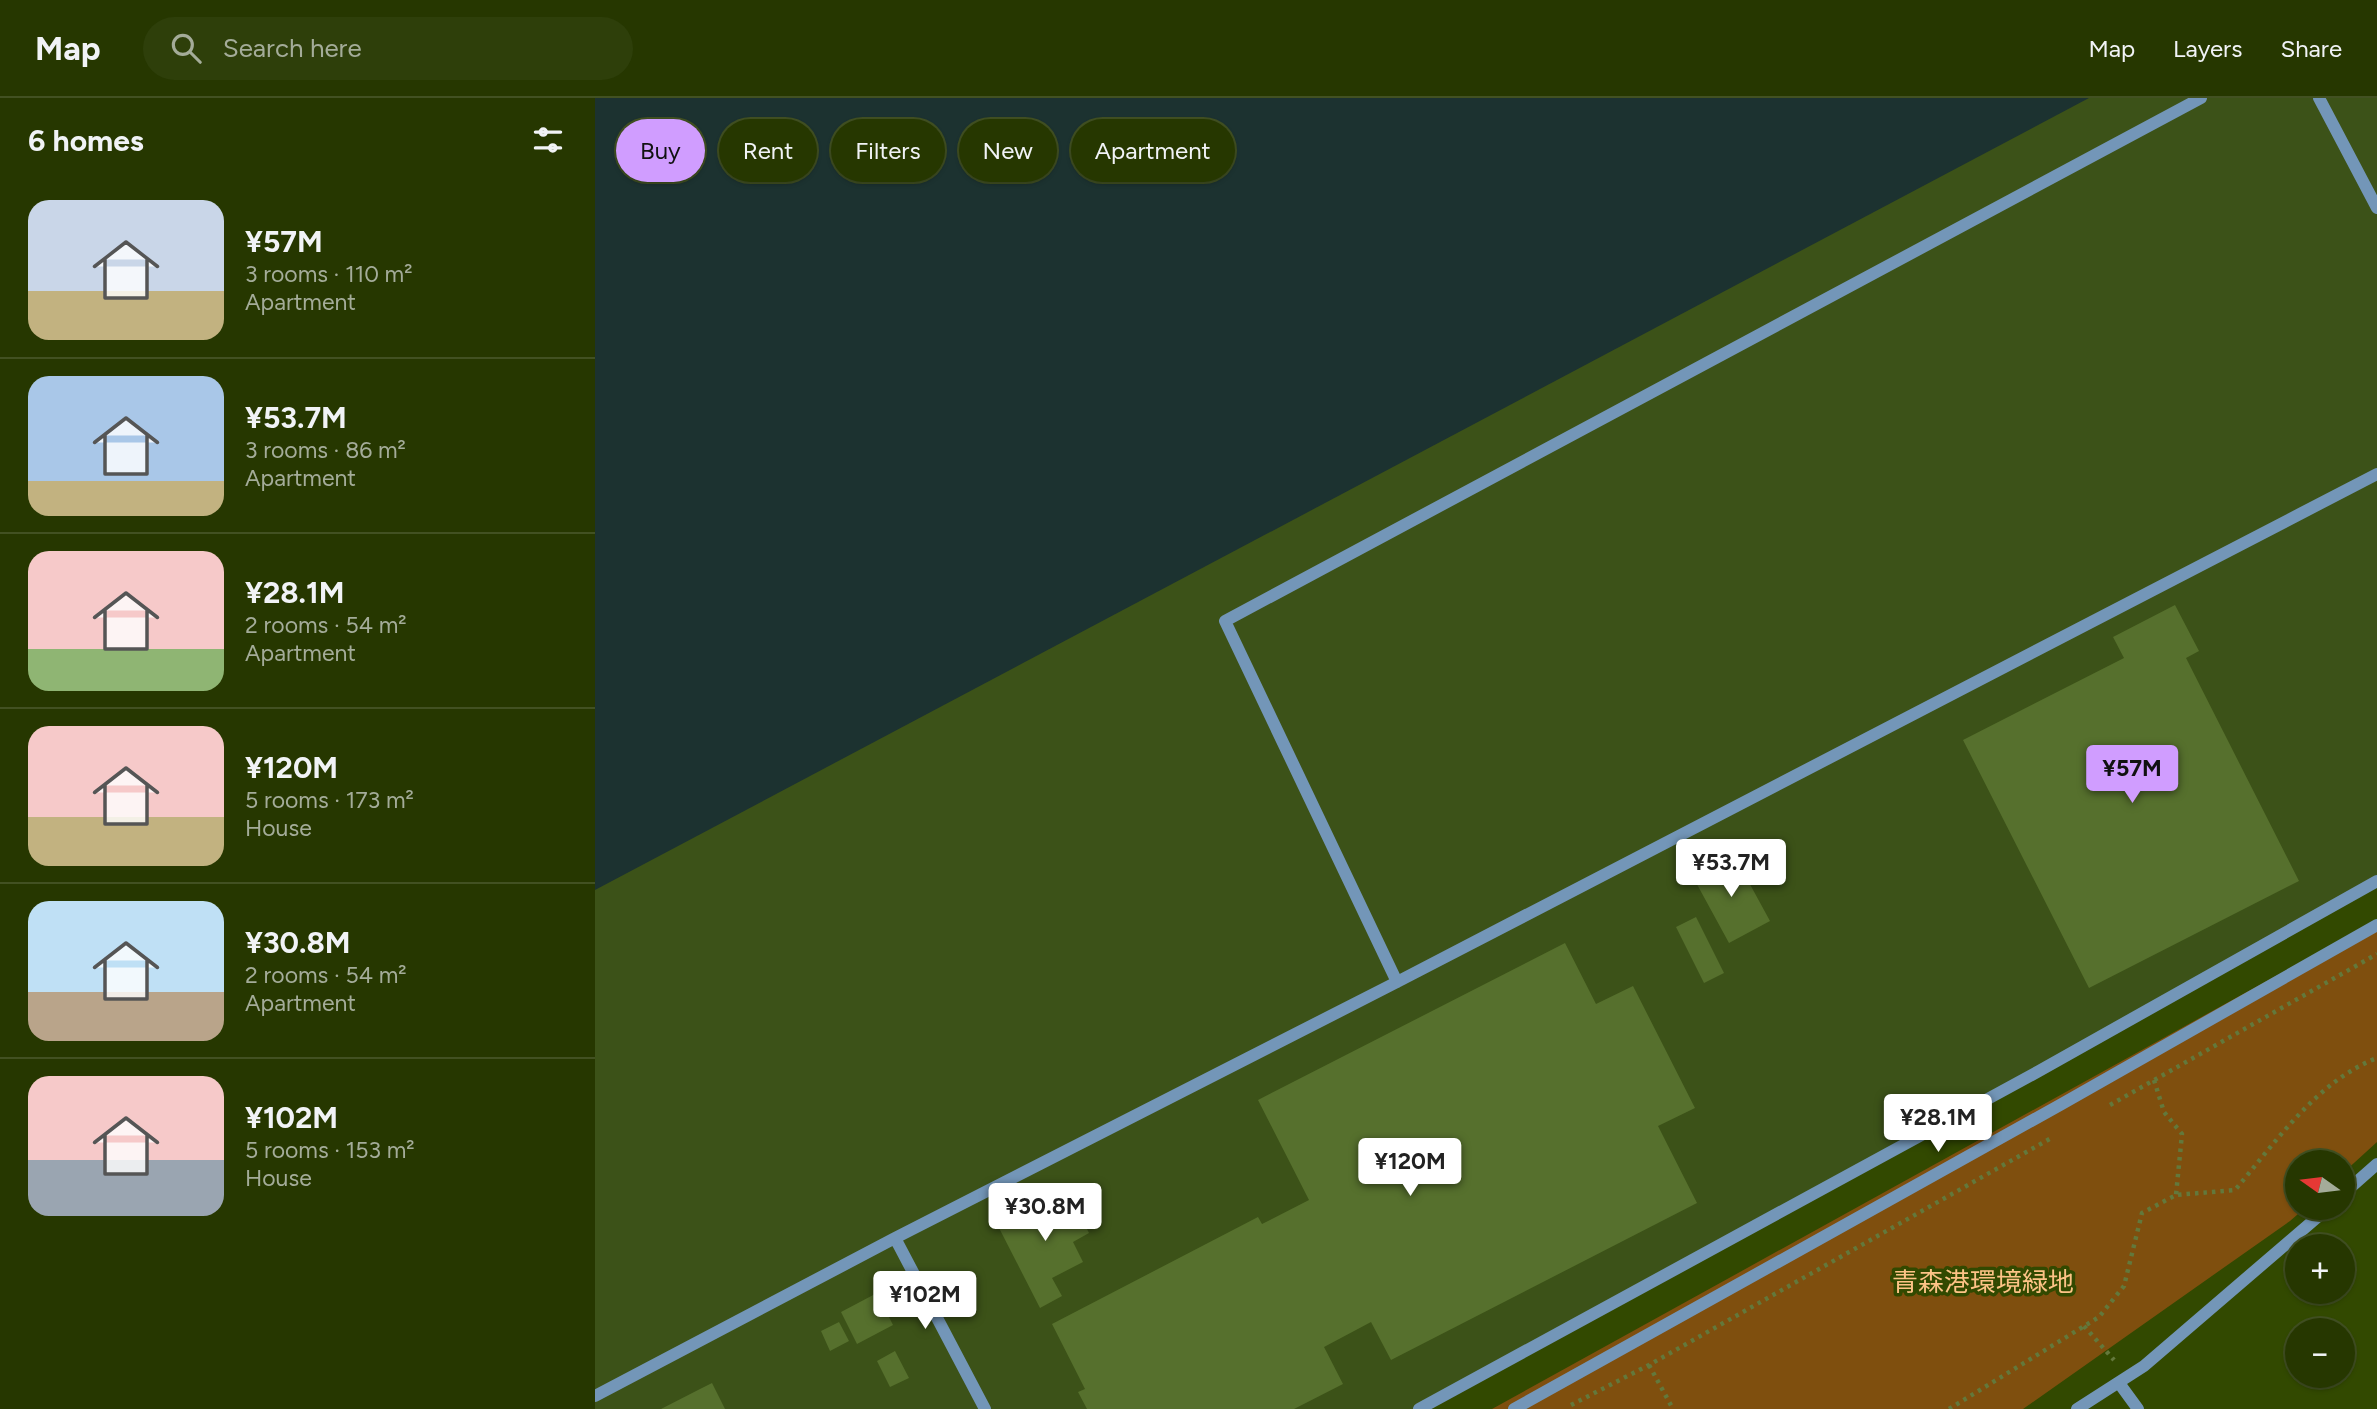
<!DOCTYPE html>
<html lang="en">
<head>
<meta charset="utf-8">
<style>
  :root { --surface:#263700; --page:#2e3f0a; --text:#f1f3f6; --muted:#a4ac99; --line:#425122; --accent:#d09dff }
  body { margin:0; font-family:Figtree,"Noto Sans JP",sans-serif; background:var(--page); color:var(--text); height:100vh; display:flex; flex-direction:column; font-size:26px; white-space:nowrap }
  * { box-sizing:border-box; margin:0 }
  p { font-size:23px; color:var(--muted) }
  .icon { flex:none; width:38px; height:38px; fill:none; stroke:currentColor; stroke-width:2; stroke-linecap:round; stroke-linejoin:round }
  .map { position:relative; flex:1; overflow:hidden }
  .side { display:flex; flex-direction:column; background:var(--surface); width:595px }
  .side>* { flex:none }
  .banner { position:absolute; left:21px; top:21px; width:665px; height:63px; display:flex; gap:14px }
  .needle { width:46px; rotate:284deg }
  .tools { position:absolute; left:1690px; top:1052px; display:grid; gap:14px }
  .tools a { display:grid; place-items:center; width:70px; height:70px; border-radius:50%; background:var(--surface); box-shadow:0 2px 5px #0004,0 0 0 2px var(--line); font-size:35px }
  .price { position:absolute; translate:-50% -60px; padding:0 16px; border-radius:7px; background:#fff; color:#222; font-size:23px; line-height:46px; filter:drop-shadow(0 2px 4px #0008) }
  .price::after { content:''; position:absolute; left:50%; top:42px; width:21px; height:16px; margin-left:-10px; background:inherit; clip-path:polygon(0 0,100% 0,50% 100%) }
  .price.selected { background:var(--accent); color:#111 }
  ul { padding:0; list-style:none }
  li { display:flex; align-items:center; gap:21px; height:175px; padding:0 28px }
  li+li { border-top:2px solid var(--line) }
  li span { display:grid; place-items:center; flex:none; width:196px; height:140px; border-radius:21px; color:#555 }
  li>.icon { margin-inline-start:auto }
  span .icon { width:84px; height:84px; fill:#fffc; stroke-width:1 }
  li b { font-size:30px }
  h2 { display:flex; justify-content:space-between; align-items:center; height:84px; padding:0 28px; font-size:30px }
  .tag { padding:0 24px; border-radius:32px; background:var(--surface); box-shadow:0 2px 5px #0004,0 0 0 2px var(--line); font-size:24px; line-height:63px }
  .tag.selected { background:var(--accent); color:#111 }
  header { display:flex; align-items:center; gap:42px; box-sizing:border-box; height:98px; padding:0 35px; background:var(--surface); border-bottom:2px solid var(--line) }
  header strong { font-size:33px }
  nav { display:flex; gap:38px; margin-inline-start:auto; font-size:24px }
  .search { width:490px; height:63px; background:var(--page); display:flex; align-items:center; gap:18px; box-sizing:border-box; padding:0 24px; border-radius:38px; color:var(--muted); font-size:26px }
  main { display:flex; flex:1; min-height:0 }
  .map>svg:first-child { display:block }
  .built { fill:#3c5218 }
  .green { fill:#7f4f0e }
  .water { fill:#1c3230 }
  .building { fill:#56702d }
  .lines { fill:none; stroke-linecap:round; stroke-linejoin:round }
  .path { stroke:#63783b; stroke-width:4.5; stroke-dasharray:3.5 5; stroke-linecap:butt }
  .minor { stroke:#7396b8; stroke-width:12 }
  .labels { text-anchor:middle; stroke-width:7; stroke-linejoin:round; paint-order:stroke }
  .park-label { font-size:26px; fill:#fdc386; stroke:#324900 }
</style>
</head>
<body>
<header>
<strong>Map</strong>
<div class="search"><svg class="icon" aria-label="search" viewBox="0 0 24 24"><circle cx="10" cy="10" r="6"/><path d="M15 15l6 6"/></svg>Search here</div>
<nav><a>Map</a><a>Layers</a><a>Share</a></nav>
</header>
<main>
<section class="side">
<h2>6 homes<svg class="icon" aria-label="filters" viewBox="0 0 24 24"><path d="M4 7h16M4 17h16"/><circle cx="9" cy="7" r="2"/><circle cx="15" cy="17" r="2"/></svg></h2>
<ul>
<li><span style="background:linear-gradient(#c9d6e8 65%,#c2b280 0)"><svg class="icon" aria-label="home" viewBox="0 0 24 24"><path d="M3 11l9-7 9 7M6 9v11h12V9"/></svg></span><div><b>¥57M</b><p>3 rooms · 110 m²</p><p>Apartment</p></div></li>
<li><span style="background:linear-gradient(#a9c7e8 75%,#c2b280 0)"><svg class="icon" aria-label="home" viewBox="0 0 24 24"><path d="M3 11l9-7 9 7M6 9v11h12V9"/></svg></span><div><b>¥53.7M</b><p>3 rooms · 86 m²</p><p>Apartment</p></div></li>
<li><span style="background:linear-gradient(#f6c9c9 70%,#8fb573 0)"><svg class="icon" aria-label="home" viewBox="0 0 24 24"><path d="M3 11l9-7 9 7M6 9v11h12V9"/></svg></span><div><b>¥28.1M</b><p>2 rooms · 54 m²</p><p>Apartment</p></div></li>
<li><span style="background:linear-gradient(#f6c9c9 65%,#c2b280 0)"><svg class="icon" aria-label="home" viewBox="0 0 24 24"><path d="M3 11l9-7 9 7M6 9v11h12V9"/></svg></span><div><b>¥120M</b><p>5 rooms · 173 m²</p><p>House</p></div></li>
<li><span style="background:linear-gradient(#bfe0f5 65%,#b9a48a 0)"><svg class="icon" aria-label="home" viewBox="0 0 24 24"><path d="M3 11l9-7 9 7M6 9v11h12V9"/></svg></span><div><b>¥30.8M</b><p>2 rooms · 54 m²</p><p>Apartment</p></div></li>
<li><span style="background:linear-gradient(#f6c9c9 60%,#9aa5b1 0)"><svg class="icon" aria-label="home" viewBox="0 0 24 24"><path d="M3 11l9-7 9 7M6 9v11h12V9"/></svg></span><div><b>¥102M</b><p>5 rooms · 153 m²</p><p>House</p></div></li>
</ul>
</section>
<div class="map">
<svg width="1782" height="1311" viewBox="0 0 1782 1311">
  <rect width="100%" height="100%" fill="#324900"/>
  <!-- built -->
  <path class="built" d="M 1485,0 L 1782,0 L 1782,783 L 824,1311 L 0,1311 L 0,775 Z"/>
  <!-- green -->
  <path class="green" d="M 1782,822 L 1782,1044 L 1748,1075 L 1748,1064 L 1703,1064 L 1703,1110 L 1710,1110 L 1695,1123 L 1428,1311 L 897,1311 Z"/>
  <!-- water -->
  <path class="water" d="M 0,0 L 1494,0 L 0,792 Z"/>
  <!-- building -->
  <path class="building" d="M 1580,507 L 1604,553 L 1591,560 L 1704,783 L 1494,890 L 1368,642 L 1529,560 L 1518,539 Z
    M 1139,757 L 1175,823 L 1134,845 L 1098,779 Z
    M 1101,819 L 1129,875 L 1109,885 L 1081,829 Z
    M 970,845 L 1001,906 L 1038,888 L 1100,1010 L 1063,1028 L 1102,1105 L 796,1262 L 776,1224 L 729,1249 L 748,1286 L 699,1311 L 492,1311 L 483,1294 L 490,1291 L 457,1226 L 663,1119 L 667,1126 L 714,1102 L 663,1002 Z
    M 472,1091 L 494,1135 L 478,1144 L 488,1164 L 457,1180 L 467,1198 L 445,1210 L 402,1126 Z
    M 282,1195 L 298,1227 L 262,1246 L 246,1214 Z
    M 244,1224 L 254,1243 L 235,1253 L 226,1233 Z
    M 300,1253 L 314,1280 L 295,1289 L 282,1263 Z
    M 117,1285 L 130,1311 L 66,1311 L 105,1291 Z"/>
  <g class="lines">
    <!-- path -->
    <path class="path" d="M 1559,982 L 1569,1014 L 1587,1036 L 1581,1097
      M 1515,1007 L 1782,856
      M 1489,1228 L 1519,1262
      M 1054,1267 L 1078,1311
      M 976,1307 L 1054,1267 L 1458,1039
      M 1354,1311 L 1504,1219 L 1529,1188 L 1547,1115 L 1581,1097 L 1640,1092 C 1680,1045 1722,983 1782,960"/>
    <!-- minor -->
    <path class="minor" d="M 1724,0 L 1782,110
      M 802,884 L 630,523 L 1606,0
      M 1748,1096 L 1782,1066
      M 300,1140 L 390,1311
      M 1524,1285 L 1543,1311
      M 0,1298 L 300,1140 L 802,884 L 1782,376
      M 824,1311 L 1444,973 L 1782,783
      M 919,1311 L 1465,1007 L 1782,827
      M 1482,1311 L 1549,1268 L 1733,1110"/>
  </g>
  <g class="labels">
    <!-- park labels -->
    <g class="park-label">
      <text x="1388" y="1193">青森港環境緑地</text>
    </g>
  </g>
</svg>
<div class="tools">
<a><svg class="needle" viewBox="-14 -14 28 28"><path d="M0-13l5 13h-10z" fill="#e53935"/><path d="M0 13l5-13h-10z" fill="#a4ac99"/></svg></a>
<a>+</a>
<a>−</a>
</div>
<b class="price selected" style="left:1537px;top:707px">¥57M</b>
<b class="price" style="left:1136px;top:801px">¥53.7M</b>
<b class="price" style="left:1343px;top:1056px">¥28.1M</b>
<b class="price" style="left:815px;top:1100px">¥120M</b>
<b class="price" style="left:450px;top:1145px">¥30.8M</b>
<b class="price" style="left:330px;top:1233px">¥102M</b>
<div class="banner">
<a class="tag selected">Buy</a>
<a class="tag">Rent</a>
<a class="tag">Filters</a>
<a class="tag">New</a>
<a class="tag">Apartment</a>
</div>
</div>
</main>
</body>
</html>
